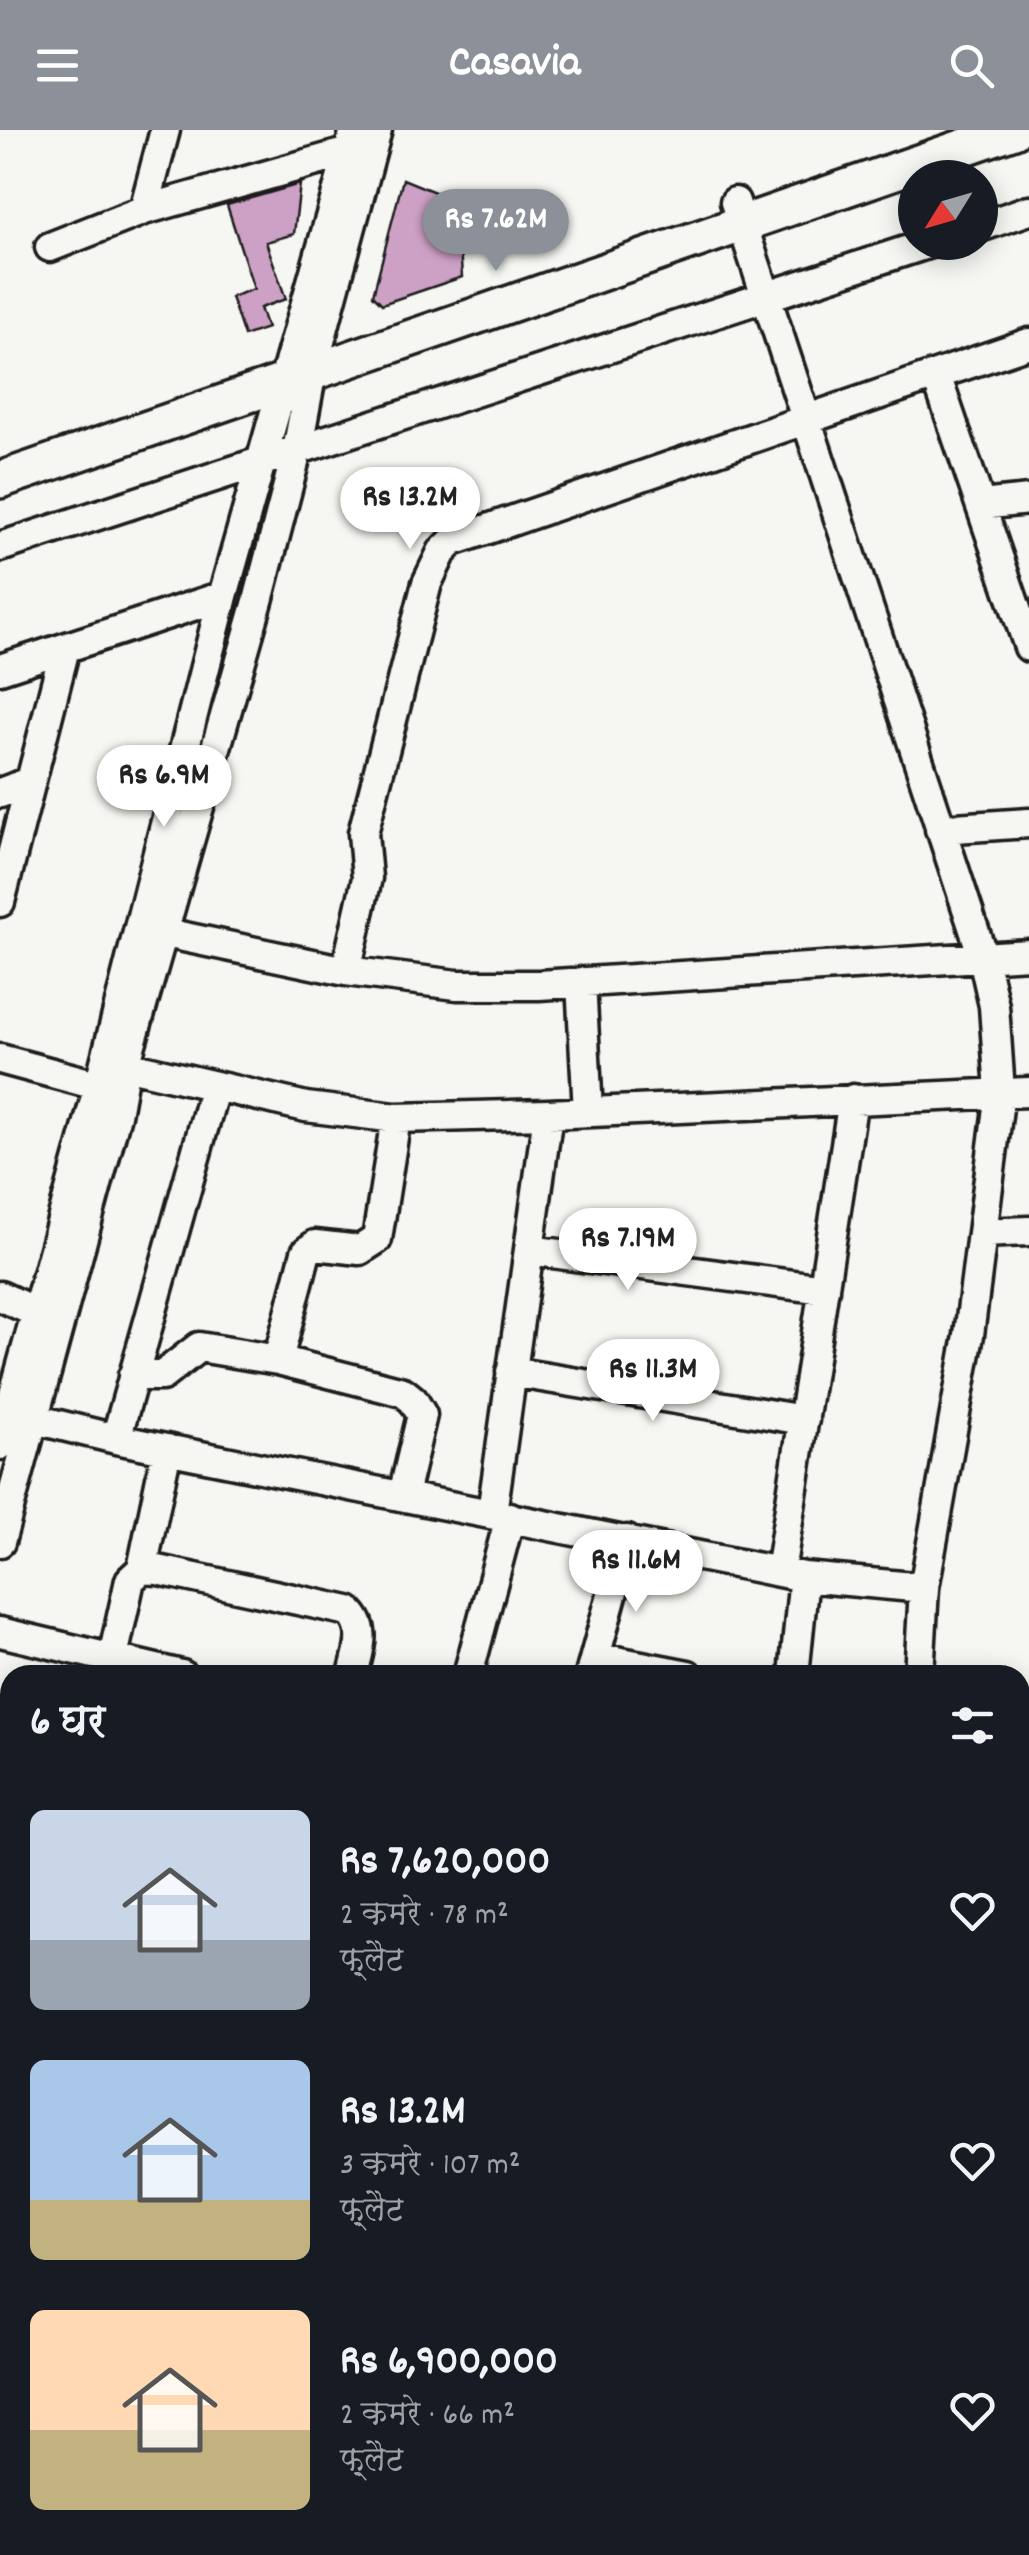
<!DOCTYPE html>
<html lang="hi">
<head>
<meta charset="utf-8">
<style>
  :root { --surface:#171b24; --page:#242831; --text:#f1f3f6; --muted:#9ea1a6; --accent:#8c9099 }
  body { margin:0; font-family:Dekko,"Playpen Sans Deva",sans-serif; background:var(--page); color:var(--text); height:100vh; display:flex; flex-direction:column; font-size:38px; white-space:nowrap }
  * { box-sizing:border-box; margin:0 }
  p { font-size:32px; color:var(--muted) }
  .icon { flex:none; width:55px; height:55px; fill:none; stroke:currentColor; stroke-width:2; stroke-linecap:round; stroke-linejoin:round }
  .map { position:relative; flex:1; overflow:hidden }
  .details { position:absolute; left:0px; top:1535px; width:1030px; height:890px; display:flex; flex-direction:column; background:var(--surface); border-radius:30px 30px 0 0; box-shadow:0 5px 25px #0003 }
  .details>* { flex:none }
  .needle { width:65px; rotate:233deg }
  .fabs { position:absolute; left:898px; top:30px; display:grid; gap:20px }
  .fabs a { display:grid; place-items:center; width:100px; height:100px; border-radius:50%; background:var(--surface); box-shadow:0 5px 25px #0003; font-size:50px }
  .price { position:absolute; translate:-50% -85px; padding:0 22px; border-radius:35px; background:#fff; color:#222; font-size:32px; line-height:65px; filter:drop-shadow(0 2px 5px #0008) }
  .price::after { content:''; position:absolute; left:50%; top:60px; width:30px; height:22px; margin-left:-15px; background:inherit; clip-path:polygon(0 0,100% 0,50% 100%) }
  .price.active { background:var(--accent); color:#fff }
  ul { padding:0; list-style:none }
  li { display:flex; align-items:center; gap:30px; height:250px; padding:0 30px }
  li span { display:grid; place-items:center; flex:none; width:280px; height:200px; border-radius:15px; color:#555 }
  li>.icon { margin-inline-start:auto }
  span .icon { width:120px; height:120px; fill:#fffc; stroke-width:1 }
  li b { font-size:42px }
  h2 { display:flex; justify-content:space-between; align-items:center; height:120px; padding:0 30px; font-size:42px }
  header { display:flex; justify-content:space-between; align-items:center; height:130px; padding:0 30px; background:var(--accent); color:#fff; font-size:45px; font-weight:700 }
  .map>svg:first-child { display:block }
  .building { fill:#cda1c5; stroke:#1c1c1c; stroke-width:2.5 }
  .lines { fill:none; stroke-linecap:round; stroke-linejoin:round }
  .minor-casing { stroke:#1c1c1c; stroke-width:35 }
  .major-casing { stroke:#1c1c1c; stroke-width:42 }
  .minor { stroke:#f6f6f2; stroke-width:28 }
  .major { stroke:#f6f6f2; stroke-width:35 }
</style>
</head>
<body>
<header><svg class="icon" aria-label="menu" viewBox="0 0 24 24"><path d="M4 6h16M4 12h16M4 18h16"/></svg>Casavia<svg class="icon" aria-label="search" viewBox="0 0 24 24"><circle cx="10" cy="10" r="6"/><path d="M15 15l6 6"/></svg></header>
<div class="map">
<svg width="1029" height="2425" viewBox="0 0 1029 2425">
  <rect width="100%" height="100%" fill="#f6f6f2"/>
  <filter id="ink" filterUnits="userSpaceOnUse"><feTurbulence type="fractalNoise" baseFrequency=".01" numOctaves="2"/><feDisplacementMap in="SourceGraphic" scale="20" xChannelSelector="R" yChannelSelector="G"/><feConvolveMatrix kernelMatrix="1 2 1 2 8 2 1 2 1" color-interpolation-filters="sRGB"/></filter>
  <g filter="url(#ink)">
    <!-- building -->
    <path class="building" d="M 403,49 L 457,71 L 462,147 L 382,174 L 373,165 Z
      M 300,54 L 294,104 L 266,112 L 286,169 L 260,178 L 267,198 L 244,206 L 231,167 L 254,159 L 227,75 Z"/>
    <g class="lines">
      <defs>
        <path id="minor" d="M 735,72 L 983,827 L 994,876 L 1000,962 L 969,1205 L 924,1458 L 919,1545
          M 144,80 L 165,0
          M 980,97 L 1029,80
          M 50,117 L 144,80 L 349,22
          M 936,245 L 1029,517
          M 981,375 L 1029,370
          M 0,417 L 933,112
          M 0,539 L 223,466
          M 0,663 L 30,652
          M 940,699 L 1029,693
          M 0,772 L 65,518
          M 165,803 L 346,841 L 457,855 L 539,855 L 1029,824
          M 346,841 L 367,748 L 363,703 L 427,453 L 442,422 L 453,411 L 1029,213
          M 581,852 L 588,982
          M 0,929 L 115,960
          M 125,935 L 306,977 L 396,988 L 548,984 L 1029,962
          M 982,1103 L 1029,1101
          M 529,1120 L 824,1159
          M 0,1166 L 37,1183
          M 278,1230 L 403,1262 L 413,1270 L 422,1285 L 403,1365
          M 511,1242 L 804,1290
          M 133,1246 L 162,1246 L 199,1217 L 278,1230 L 306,1122 L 315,1115 L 360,1120 L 377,1109 L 396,988
          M 18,1285 L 116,1309 L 804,1447 L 924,1458
          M 116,1309 L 215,956
          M 0,1315 L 99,956 L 223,466 L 355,0
          M 492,1383 L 548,984
          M 0,1412 L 116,985 L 125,935 L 258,471 L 297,321 L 312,241 L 377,0
          M 142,1439 L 167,1319
          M 780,1442 L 853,969
          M 0,1502 L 182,1545
          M 595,1527 L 688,1545
          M 109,1545 L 130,1450 L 142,1439 L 158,1440 L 349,1481 C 369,1500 358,1521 353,1545
          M 468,1545 L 510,1387
          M 590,1545 L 627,1410
          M 794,1545 L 804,1447
          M 1020,1701 L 1029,1701
          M 1020,1826 L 1029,1766
          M 0,1866 L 10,1868
          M 0,1971 L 10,1974
          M 1020,2093 L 1029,2092
          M 0,2112 L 10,2078
          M 0,2181 L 10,2184
          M 0,2272 L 10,2275
          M 1020,2304 L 1029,2303
          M 0,2339 L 10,2342
          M 0,2395 L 10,2397
          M 77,2415 L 110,2425
          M 633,2415 L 634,2425
          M 755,2415 L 756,2425
          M 854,2415 L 855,2425
          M 931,2415 L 933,2425
          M 332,2425 L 336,2415"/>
        <path id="major" d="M 0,350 L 1014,0"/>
      </defs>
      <!-- minor casing -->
      <use href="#minor" class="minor-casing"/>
      <!-- major casing -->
      <use href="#major" class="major-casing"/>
      <!-- minor -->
      <use href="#minor" class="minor"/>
      <!-- major -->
      <use href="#major" class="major"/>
    </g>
  </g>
</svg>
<div class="fabs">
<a><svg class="needle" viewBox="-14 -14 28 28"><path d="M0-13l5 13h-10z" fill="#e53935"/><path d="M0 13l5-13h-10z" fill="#9ea1a6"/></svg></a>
</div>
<b class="price active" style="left:496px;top:144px">Rs 7.62M</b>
<b class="price" style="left:410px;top:422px">Rs 13.2M</b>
<b class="price" style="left:164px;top:700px">Rs 6.9M</b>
<b class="price" style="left:628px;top:1163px">Rs 7.19M</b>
<b class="price" style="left:653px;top:1294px">Rs 11.3M</b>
<b class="price" style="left:636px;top:1485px">Rs 11.6M</b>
<section class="details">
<h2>6 घर<svg class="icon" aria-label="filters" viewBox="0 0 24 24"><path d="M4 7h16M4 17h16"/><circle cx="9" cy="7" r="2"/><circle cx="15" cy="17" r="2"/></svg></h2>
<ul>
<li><span style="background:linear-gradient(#c9d6e8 65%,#9aa5b1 0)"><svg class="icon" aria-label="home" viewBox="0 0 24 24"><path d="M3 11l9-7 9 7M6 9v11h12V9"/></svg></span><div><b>Rs 7,620,000</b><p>2 कमरे · 78 m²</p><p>फ़्लैट</p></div><svg class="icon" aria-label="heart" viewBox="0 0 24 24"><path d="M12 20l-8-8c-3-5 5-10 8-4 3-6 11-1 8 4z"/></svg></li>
<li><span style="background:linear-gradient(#a9c7e8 70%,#c2b280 0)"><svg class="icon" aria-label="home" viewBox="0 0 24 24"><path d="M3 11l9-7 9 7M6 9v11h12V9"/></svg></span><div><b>Rs 13.2M</b><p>3 कमरे · 107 m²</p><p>फ़्लैट</p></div><svg class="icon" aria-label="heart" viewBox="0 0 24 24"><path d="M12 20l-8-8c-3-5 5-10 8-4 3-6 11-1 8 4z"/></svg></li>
<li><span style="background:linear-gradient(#ffd9b3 60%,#c2b280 0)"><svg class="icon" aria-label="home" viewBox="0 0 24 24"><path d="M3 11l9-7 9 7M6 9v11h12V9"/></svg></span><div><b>Rs 6,900,000</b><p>2 कमरे · 66 m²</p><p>फ़्लैट</p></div><svg class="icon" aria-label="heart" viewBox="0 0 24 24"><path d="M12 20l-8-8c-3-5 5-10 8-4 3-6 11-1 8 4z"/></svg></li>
</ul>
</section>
</div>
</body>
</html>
